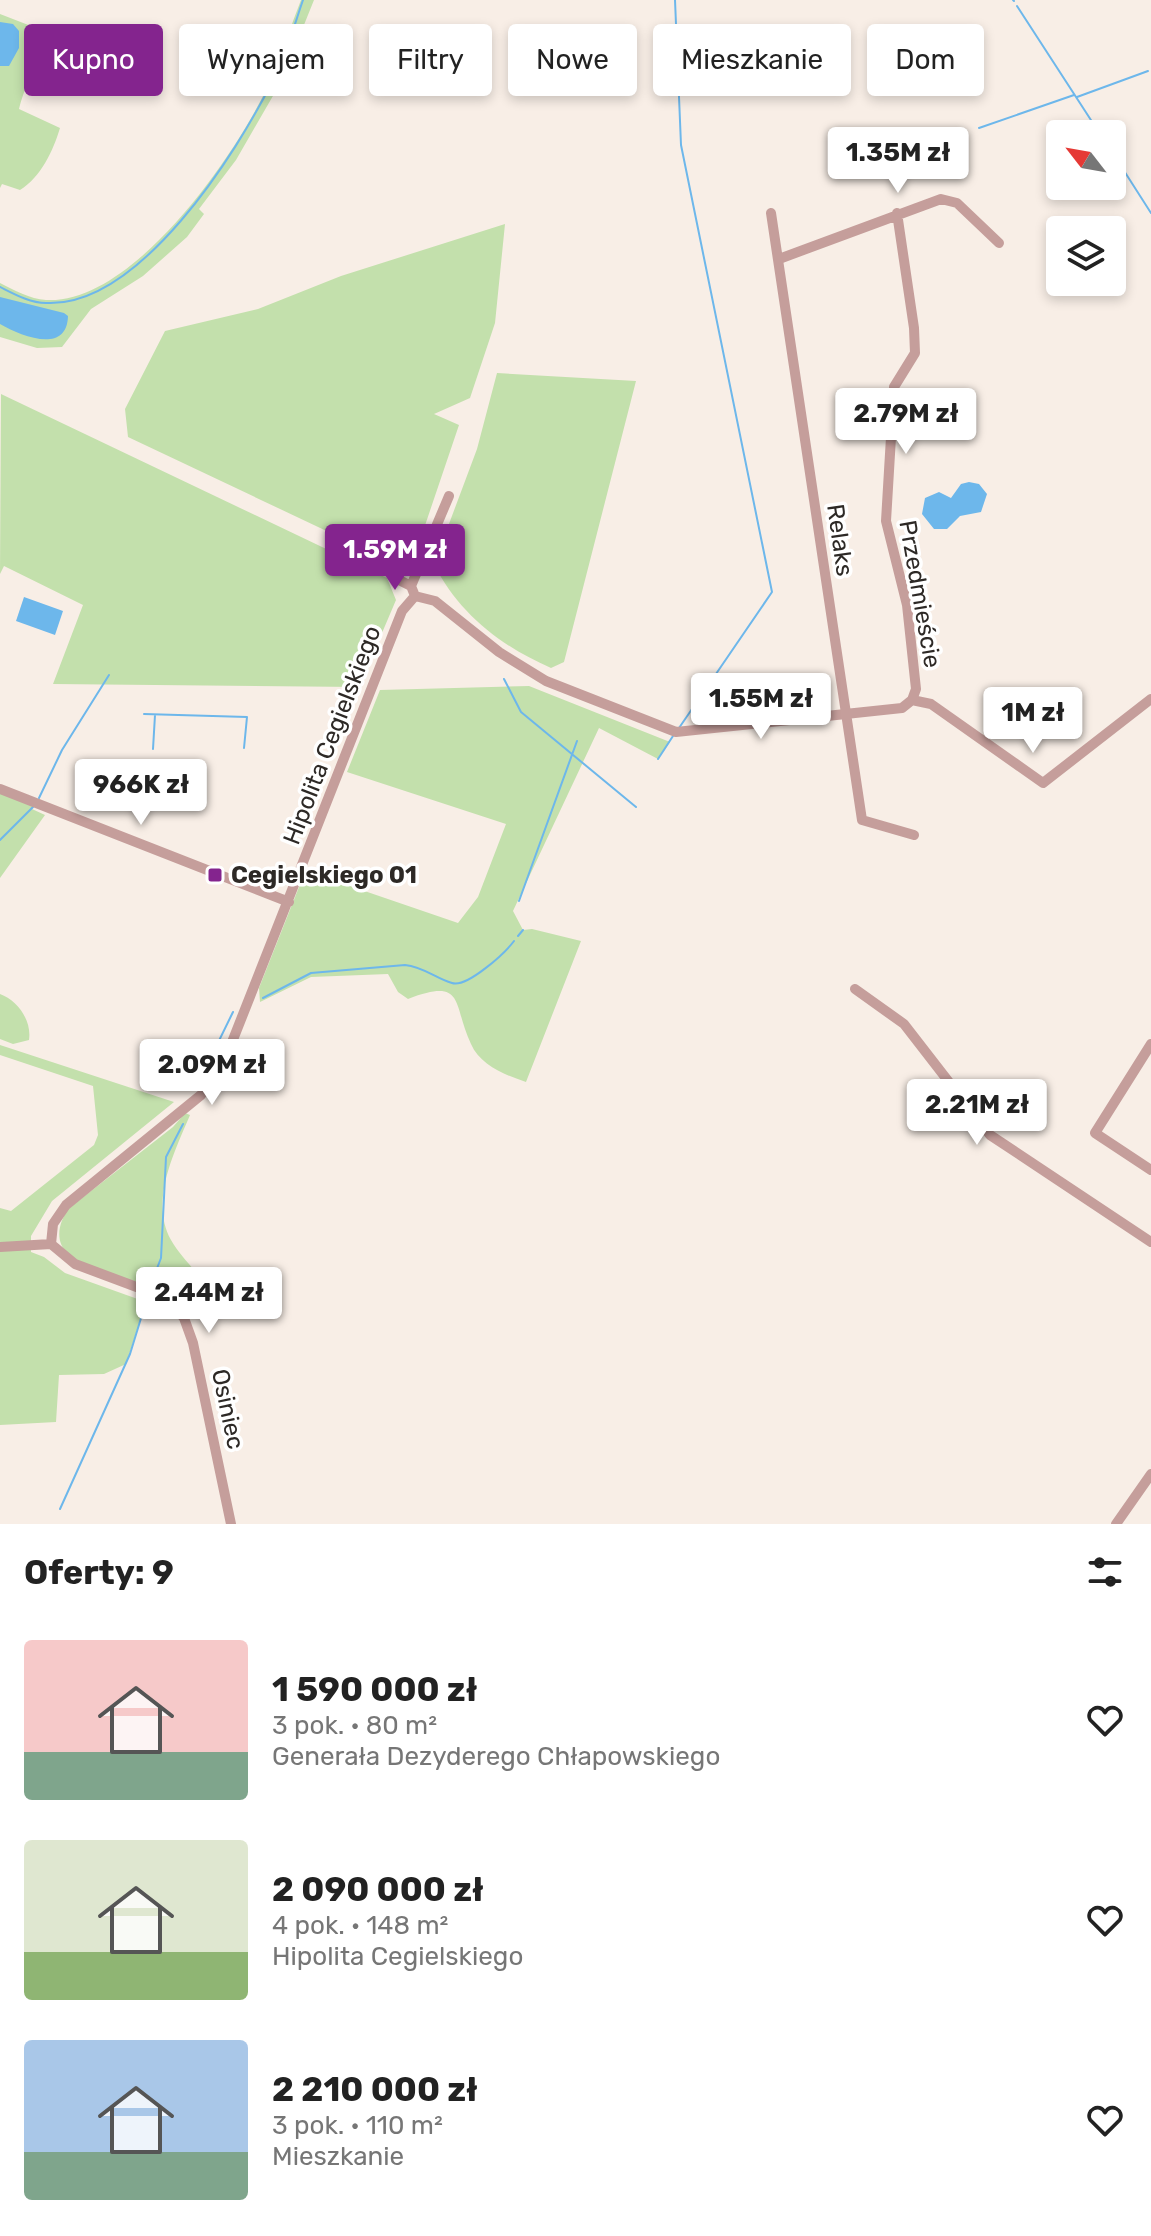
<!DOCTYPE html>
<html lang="pl">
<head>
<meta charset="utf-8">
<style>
  :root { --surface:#fff; --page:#f2f2f2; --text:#222; --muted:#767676; --accent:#84248e }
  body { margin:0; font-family:Rubik,sans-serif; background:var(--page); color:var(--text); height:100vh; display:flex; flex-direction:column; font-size:30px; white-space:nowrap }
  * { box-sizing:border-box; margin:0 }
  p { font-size:26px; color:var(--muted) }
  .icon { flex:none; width:44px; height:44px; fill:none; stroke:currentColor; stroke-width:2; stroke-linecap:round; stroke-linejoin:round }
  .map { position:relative; height:1524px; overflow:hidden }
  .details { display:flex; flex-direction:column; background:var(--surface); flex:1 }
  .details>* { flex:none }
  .banner { position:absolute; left:24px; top:24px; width:1104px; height:72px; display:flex; gap:16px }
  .needle { width:52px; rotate:301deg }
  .buttons { position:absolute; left:1046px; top:120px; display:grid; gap:16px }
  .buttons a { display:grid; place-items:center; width:80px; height:80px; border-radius:8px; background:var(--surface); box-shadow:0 4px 12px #0003; font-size:40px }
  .price { position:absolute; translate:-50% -68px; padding:0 18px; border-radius:8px; background:#fff; color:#222; font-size:26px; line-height:52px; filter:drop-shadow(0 2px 4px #0008) }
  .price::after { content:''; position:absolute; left:50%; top:48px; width:24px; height:18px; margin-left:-12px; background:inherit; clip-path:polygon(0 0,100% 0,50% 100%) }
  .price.on { background:var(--accent); color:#fff }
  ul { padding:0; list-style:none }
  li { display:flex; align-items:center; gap:24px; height:200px; padding:0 24px }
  li span { display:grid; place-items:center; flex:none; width:224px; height:160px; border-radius:8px; color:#555 }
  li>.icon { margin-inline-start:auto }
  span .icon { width:96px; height:96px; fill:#fffc; stroke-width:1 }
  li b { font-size:34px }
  h2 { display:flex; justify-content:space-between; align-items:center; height:96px; padding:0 24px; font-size:34px }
  .pill { padding:0 28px; border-radius:8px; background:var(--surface); box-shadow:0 4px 12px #0003; font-size:28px; line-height:72px }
  .pill.on { background:var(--accent); color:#fff }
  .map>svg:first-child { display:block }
  .green { fill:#c3e0ac }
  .water { fill:#6db7eb }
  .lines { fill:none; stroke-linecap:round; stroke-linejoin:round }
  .stream { stroke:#6db7eb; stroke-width:2 }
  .minor { stroke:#c59e9b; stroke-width:10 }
  .poi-dot { fill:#84248e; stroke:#fff; stroke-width:3 }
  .labels { text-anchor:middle; stroke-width:7; stroke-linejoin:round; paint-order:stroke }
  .street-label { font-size:24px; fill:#2d2926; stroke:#fff }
  .poi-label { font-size:24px; font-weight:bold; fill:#2d2926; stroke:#fff; text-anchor:start }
</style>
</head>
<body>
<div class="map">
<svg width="1151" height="1524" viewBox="0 0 1151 1524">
  <rect width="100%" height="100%" fill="#f8eee6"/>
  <!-- green -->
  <path class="green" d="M 301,0 L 314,0 L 281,82 L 236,160 L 199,209 L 204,214 L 187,237 L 143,276 L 91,309 L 62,347 L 37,348 L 0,337 L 0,283 C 14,290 30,299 46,300 C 135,305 242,147 273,75 C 283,51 291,25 301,0 Z
    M 0,14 L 49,33 L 88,56 L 76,73 L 54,64 C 31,71 25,86 19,109 L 60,128 C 53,151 41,177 20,190 L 2,184 L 0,188 Z
    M 505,224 L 495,323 L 470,398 L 434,414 L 459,425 L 415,555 L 392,562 L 128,437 L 125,409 L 165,331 L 258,309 L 341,276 Z
    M 497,373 L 636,381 L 564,662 L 551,668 C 502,647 458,613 434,564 L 477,449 Z
    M 1,394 L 387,578 L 396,600 L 359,687 L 53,684 L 83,605 L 4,566 L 0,574 Z
    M 529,686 L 670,742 L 658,759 L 599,728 L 513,911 L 523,930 L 532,929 L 581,941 L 526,1082 C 505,1075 480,1065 471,1044 C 452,1004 466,977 408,999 L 398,992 L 388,974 L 311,977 L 260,1002 L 259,988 L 301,882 L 305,882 L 309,872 L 458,923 L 478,897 L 506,824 L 347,772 L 380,690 Z
    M 0,793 L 34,806 L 32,809 L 45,815 L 0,878 Z
    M 0,994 C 17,1000 32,1020 29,1040 L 13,1044 L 0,1039 Z
    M 0,1045 L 174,1102 L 52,1201 L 31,1236 L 31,1252 L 44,1257 L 65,1273 L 146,1302 L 126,1364 L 104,1374 L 59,1375 L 56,1422 L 0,1425 L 0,1208 L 11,1211 L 94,1145 L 98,1135 L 93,1086 L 0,1055 Z
    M 185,1113 L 190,1115 C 175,1151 149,1201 171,1240 C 180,1256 195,1269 205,1284 L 200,1310 C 185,1302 171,1294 155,1288 C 129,1277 89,1274 68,1254 C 54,1241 59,1223 68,1209 L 173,1127 Z"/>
  <!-- water -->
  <path class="water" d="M 0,22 L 13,24 L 19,31 L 19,48 L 9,66 L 0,66 Z
    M 0,297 L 64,313 L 68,316 C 67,355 21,336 0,324 Z
    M 969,482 L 979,484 L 987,494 L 981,512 L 960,516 L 947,529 L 934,529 L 922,514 L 925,498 L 939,492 L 951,498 L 961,484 Z
    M 24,597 L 63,611 L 55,635 L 16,621 Z"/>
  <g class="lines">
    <!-- stream -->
    <path class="stream" d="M 675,0 L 681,145 L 772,592 L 679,728
      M 1013,0 L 1014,1
      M 1017,6 L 1100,134
      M 1077,97 L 1148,71
      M 979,128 L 1074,95
      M 1112,152 L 1151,213
      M 0,287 C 14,294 30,303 46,303 C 139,308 237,153 273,80 C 286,55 294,26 303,0
      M 504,679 L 521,712 L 636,807
      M 144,714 L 247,717 L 244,748
      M 153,749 L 155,715
      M 658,759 L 673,736
      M 39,798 L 62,750 L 109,675
      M 0,840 L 33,807
      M 519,901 L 577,741
      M 518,936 L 523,930
      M 263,998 L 311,973 L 405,965 C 424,967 435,978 452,983 C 467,988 505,953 514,941
      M 212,1055 L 233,1012
      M 151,1284 L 161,1258 L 166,1157 L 183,1124
      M 60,1509 L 130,1354 L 146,1302"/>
    <!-- minor -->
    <path class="minor" d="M 771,213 L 862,820 L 914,835
      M 897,213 L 914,328 L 915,353 L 894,387 L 886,521 L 907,605 L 916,689 L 912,700
      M 779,259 L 941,199 L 957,203 L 999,243
      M 395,578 L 411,586
      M 415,596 L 411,586 L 449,496
      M 0,789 L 289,902
      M 855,989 L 904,1024 L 990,1135 L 1151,1242
      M 1151,1044 L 1095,1133 L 1151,1170
      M 51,1244 L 53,1224 L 66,1205 L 201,1095 L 223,1065 L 389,644 L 402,611 L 415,596 L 435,601 L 499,652 L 546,681 L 676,732 L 902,708 L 912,700 L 931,704 L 1043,783 L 1151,699
      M 0,1247 L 51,1244 L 75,1264 L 166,1298 L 184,1318 L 193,1343 L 231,1524
      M 1116,1524 L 1151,1474"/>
  </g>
  <!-- markers -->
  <rect class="poi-dot" x="207" y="867" width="16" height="16" rx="4"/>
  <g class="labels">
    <!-- street labels -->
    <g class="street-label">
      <text transform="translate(840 540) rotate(82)" y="8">Relaks</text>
      <text transform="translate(920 594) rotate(80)" y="8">Przedmieście</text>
      <text transform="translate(332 735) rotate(-69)" y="8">Hipolita Cegielskiego</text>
      <text transform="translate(228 1409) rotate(78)" y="8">Osiniec</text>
    </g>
    <!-- poi labels -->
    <g class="poi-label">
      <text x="231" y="883">Cegielskiego 01</text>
    </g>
  </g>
</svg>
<div class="buttons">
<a><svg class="needle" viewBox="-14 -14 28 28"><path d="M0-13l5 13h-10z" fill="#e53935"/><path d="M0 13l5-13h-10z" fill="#767676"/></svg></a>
<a><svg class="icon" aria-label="layers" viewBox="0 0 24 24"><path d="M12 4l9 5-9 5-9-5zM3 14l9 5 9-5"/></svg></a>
</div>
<b class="price" style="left:898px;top:195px">1.35M zł</b>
<b class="price" style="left:906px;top:456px">2.79M zł</b>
<b class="price on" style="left:395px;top:592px">1.59M zł</b>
<b class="price" style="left:761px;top:741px">1.55M zł</b>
<b class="price" style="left:1033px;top:755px">1M zł</b>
<b class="price" style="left:141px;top:827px">966K zł</b>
<b class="price" style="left:212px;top:1107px">2.09M zł</b>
<b class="price" style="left:977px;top:1147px">2.21M zł</b>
<b class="price" style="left:209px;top:1335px">2.44M zł</b>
<div class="banner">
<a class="pill on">Kupno</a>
<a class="pill">Wynajem</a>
<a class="pill">Filtry</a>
<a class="pill">Nowe</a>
<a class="pill">Mieszkanie</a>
<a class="pill">Dom</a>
</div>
</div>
<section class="details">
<h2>Oferty: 9<svg class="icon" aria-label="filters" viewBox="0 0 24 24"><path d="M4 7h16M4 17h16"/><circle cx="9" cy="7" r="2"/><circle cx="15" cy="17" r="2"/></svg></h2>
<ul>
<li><span style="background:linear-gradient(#f6c9c9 70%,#7fa58c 0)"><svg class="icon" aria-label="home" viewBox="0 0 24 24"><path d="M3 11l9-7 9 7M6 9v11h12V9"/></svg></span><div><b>1 590 000 zł</b><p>3 pok. · 80 m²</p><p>Generała Dezyderego Chłapowskiego</p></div><svg class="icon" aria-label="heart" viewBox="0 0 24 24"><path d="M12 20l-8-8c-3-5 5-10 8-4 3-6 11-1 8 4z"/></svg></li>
<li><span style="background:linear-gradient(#dfe7d0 70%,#8fb573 0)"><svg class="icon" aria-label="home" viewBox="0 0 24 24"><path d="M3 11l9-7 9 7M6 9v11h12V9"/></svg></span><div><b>2 090 000 zł</b><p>4 pok. · 148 m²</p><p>Hipolita Cegielskiego</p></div><svg class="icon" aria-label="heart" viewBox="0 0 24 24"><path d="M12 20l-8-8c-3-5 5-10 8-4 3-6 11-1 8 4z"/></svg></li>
<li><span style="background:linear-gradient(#a9c7e8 70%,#7fa58c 0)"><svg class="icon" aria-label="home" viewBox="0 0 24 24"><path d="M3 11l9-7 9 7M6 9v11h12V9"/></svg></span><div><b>2 210 000 zł</b><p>3 pok. · 110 m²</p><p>Mieszkanie</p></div><svg class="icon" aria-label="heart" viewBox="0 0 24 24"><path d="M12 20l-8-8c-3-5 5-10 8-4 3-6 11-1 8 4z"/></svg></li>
</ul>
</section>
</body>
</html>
